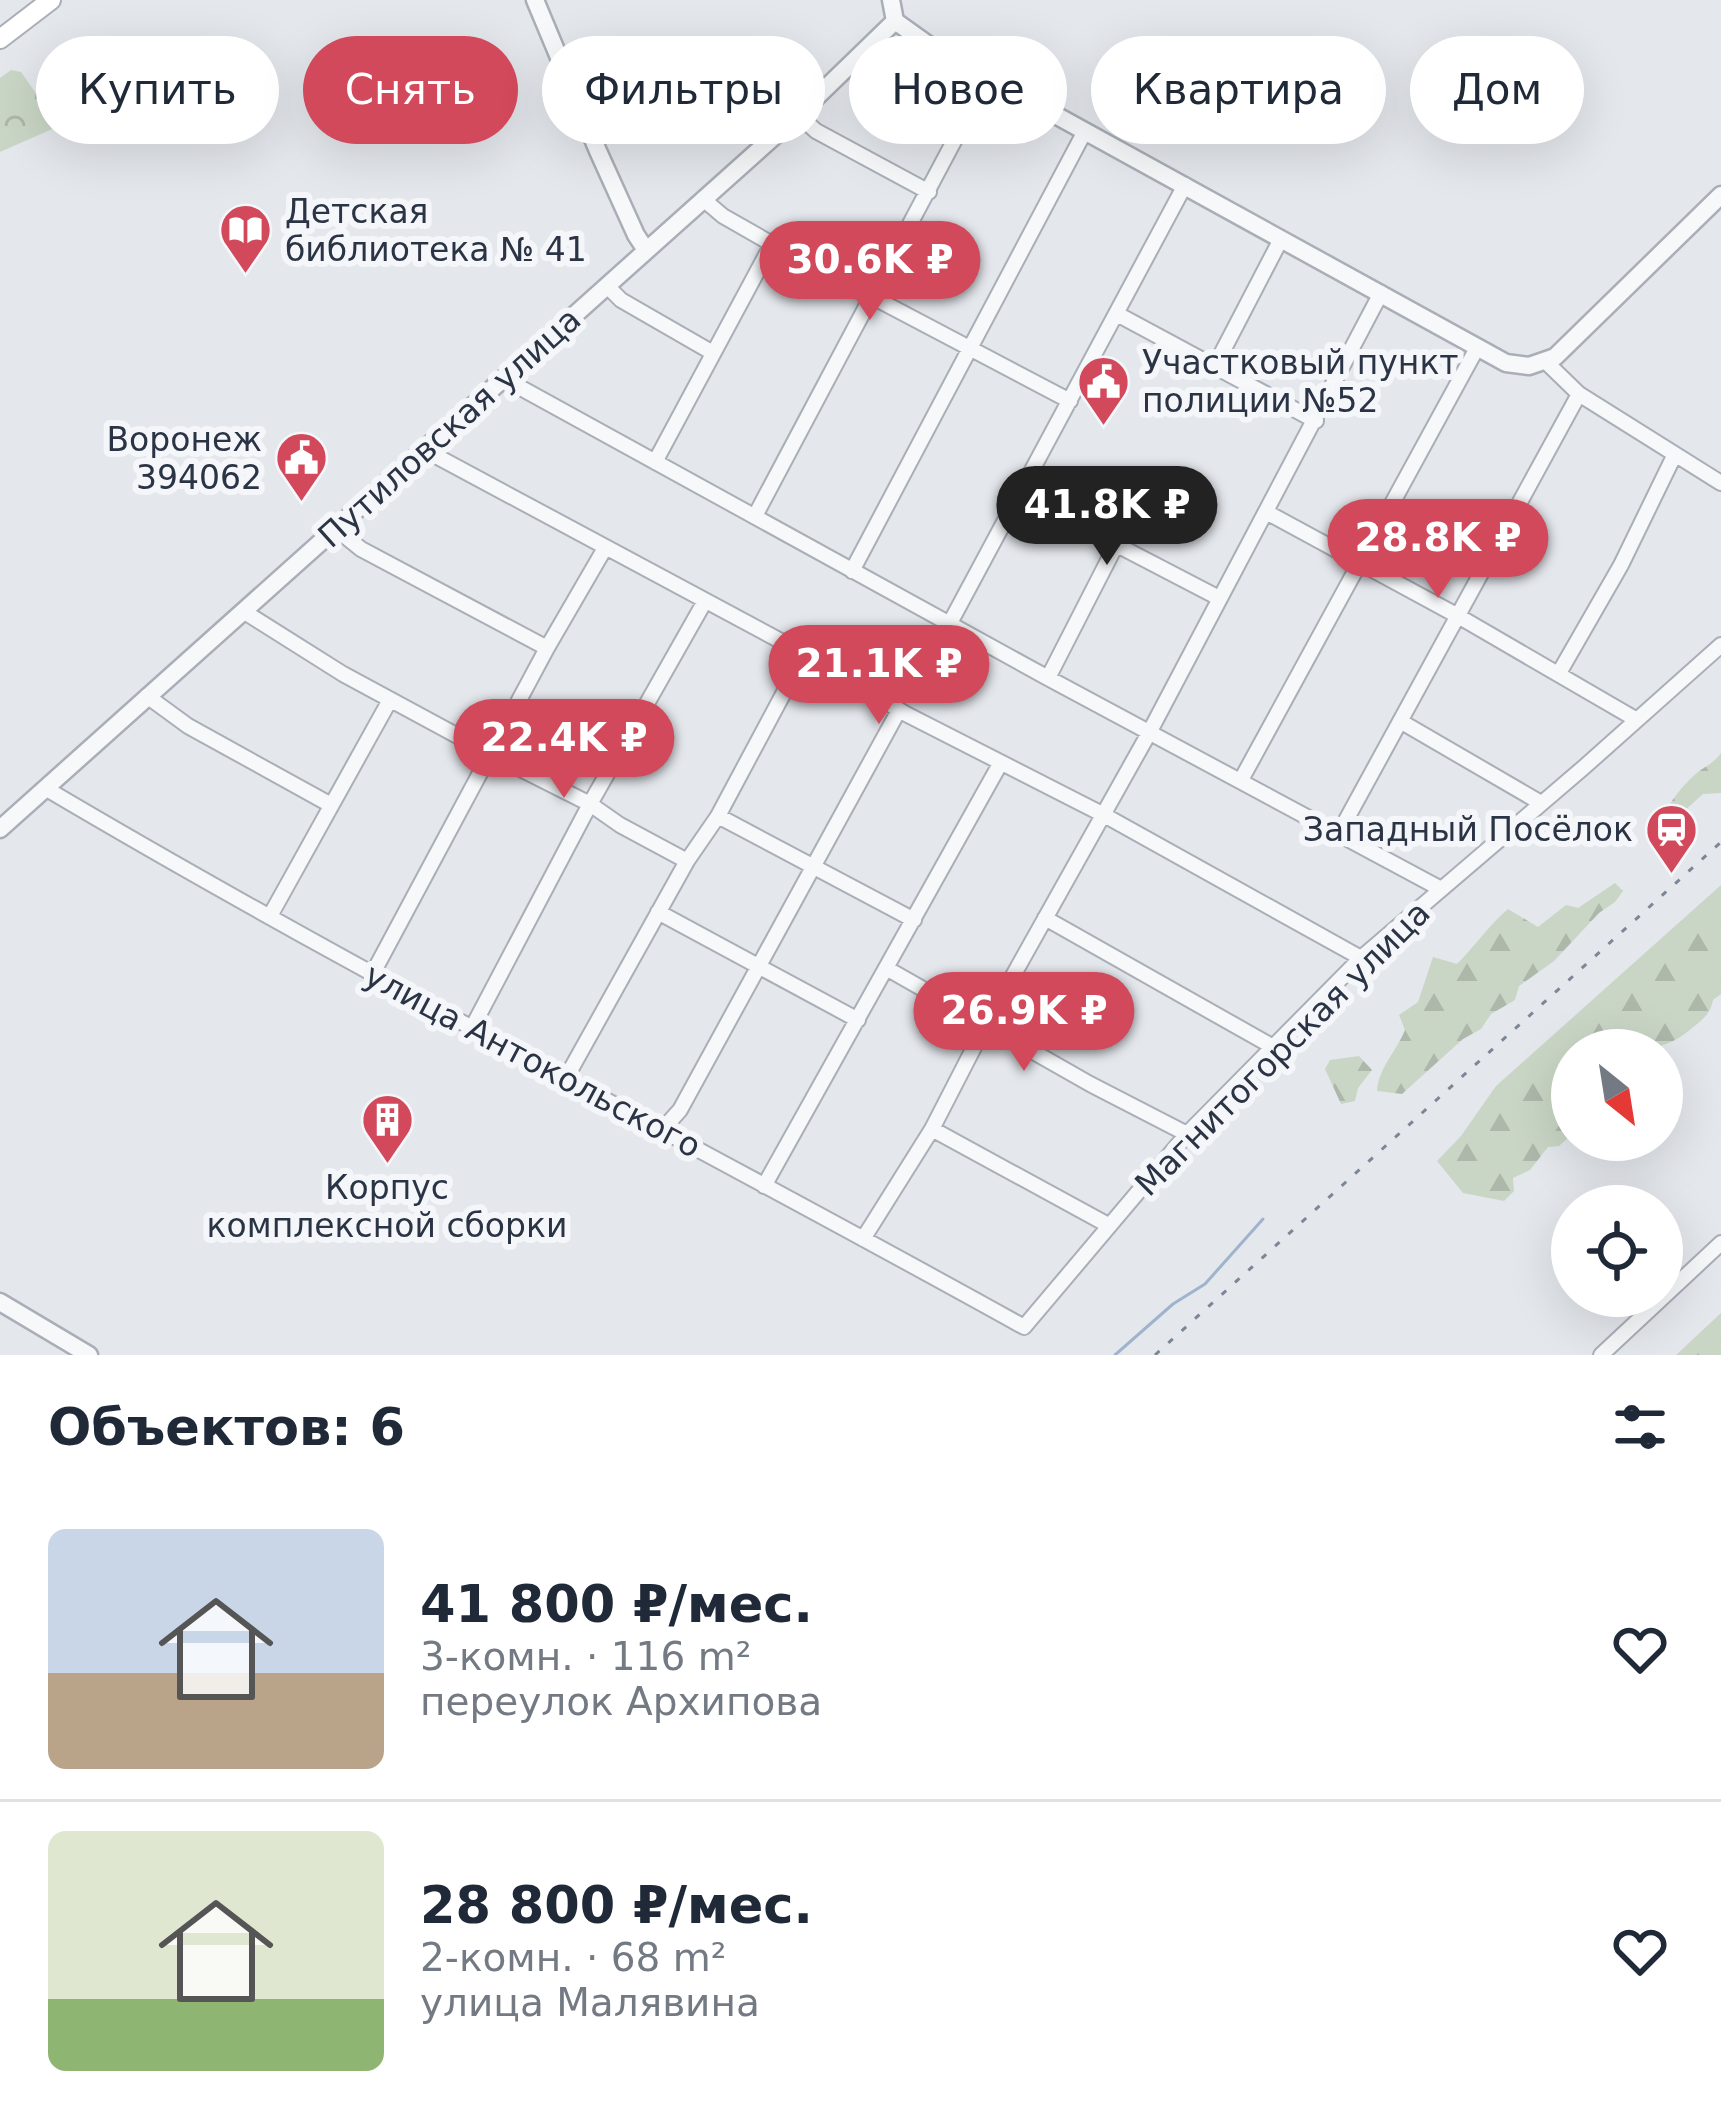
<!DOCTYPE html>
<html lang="ru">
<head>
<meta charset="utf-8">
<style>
  :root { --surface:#fff; --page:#f6f6f7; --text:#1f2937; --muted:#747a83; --line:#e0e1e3; --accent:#d1495b }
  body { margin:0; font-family:"DejaVu Sans",sans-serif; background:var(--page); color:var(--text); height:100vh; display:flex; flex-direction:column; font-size:45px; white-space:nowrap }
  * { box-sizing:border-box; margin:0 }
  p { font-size:39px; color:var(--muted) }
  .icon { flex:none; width:66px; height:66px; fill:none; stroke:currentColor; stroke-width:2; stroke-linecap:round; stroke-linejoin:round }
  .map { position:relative; height:1355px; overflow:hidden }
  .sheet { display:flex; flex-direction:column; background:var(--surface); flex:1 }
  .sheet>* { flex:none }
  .guide { position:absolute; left:36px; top:36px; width:1650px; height:108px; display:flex; gap:24px }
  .needle { width:78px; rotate:150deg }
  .fabs { position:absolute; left:1551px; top:1029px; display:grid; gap:24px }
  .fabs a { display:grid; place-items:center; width:132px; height:132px; border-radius:50%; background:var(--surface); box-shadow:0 12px 48px #0002; font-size:60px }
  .price { position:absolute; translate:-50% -102px; padding:0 27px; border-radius:42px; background:var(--accent); color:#fff; font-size:39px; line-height:78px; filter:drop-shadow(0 3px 6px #0008) }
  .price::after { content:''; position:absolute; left:50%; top:72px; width:36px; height:27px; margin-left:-18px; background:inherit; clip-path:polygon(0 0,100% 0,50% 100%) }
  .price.on { background:#222; color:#fff }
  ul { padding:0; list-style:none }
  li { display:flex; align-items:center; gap:36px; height:300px; padding:0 48px }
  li+li { border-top:3px solid var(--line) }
  li span { display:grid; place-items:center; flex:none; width:336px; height:240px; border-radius:18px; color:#555 }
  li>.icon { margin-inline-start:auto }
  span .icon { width:144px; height:144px; fill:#fffc; stroke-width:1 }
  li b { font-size:51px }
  h2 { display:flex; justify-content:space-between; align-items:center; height:144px; padding:0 48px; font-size:51px }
  .chip { padding:0 42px; border-radius:54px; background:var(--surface); box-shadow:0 12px 48px #0002; font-size:42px; line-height:108px }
  .chip.on { background:var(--accent); color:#fff }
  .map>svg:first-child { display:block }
  .forest { fill:url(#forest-firs) }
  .park { fill:url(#park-crowns) }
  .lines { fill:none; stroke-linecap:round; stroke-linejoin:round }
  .stream { stroke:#9fb4cc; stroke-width:3 }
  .minor-casing { stroke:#a9aeb7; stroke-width:18 }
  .tertiary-casing { stroke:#a9aeb7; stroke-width:21 }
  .secondary-casing { stroke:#a9aeb7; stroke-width:22 }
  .minor { stroke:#f7f8fa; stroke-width:14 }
  .tertiary { stroke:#f7f8fa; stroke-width:16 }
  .secondary { stroke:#fff; stroke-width:18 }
  .rail { stroke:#7d8696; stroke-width:3; stroke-dasharray:6 12; stroke-linecap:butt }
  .labels { text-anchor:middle; stroke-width:12; stroke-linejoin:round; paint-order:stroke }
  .poi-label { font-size:33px; fill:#2b3445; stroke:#f4f6f9; text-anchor:start }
  .street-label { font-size:33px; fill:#2b3445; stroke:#f4f6f9 }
</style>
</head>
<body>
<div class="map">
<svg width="1721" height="1355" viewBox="0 0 1721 1355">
  <defs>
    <pattern id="forest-firs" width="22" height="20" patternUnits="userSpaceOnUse" patternTransform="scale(3)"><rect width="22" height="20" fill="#c9d6c5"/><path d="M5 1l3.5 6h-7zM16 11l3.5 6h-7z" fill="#adb8ab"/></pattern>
    <pattern id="park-crowns" width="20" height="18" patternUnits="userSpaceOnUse" patternTransform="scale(3)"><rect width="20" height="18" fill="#c9d6c5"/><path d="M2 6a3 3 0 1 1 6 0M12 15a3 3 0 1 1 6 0" fill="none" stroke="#adb8ab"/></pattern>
  </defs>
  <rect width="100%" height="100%" fill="#e4e7ec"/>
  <!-- forest -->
  <path class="forest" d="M 1721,753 L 1721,793 L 1703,794 L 1683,812 L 1666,811 C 1673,797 1686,782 1698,772 C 1707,765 1714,763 1721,753 Z
    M 1615,883 L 1623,891 L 1615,902 L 1599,913 L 1554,961 L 1519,986 L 1515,1000 L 1491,1014 L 1481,1029 L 1463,1039 L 1402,1094 L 1377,1091 C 1379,1067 1396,1052 1405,1030 L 1399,1015 L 1418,1002 L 1433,957 L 1457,964 C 1475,946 1489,925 1508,909 L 1538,927 L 1566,905 L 1578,908 Z
    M 1721,885 L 1721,994 L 1713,1000 C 1710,1015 1702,1020 1691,1029 C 1656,1059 1615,1050 1572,1050 L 1572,1134 L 1559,1146 L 1548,1147 L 1530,1170 L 1513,1178 L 1514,1191 L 1504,1201 L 1463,1193 L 1437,1161 L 1461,1136 L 1496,1086 Z
    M 1359,1056 L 1372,1070 L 1358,1088 L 1355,1101 L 1341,1104 L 1325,1069 L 1330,1060 Z
    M 1721,1313 L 1721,1355 L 1676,1355 Z"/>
  <!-- park -->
  <path class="park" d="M 11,70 L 21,72 L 59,126 L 0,152 L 0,78 Z"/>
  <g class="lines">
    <!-- stream -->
    <path class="stream" d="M 1115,1355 L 1173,1304 L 1205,1284 L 1263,1219"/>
    <defs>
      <path id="minor" d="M 798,115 L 816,131 L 929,192
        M 703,199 L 723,216 L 772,244 L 1070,401
        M 607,286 L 621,300 L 713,353
        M 1117,314 L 1316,421
        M 1545,361 L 1579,394 L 1721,483
        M 1215,366 L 1281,239
        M 508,375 L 521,388 L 1048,678 L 1441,889
        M 423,449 L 818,661 L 906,714 L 1104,815 L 1361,958
        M 655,462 L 772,244
        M 1019,494 L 1219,598
        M 1268,513 L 1458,616 L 1637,720
        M 755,516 L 988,77
        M 335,528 L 361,549 L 547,648
        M 852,571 L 1085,131
        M 243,611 L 343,674 L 491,754 L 590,804 L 620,825 L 687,861
        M 950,623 L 1185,185
        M 1559,673 L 1621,565 L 1675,454
        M 1048,678 L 1116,545
        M 147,696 L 188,726 L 331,805
        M 1400,721 L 1541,803
        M 1241,780 L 1477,348
        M 45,788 C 366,978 699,1146 1024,1327 L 1187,1134 L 1361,958 L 1583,768 L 1721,645
        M 718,816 L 914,920
        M 1339,833 L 1579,394
        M 658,912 L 858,1020
        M 270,916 L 390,700
        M 1045,918 L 1275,1048
        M 886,968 L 1090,1084 L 1187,1134
        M 373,973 L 547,648 L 605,548
        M 472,1028 L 590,804 L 705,601
        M 566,1078 L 687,861 L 718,816 L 804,655
        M 663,1129 L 680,1110 L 899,710
        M 932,1129 L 1108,1225
        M 764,1186 L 1000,764
        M 863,1239 L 932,1129 L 986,1024 L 1149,733 L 1381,293
        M 1601,1355 L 1721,1243"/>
      <path id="tertiary" d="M 535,0 L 598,151 L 636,235 L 646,250
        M 891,0 L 895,21 L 930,46 L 1506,363 L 1529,366 L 1555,357 L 1721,195
        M 0,829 L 798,115 L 895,21
        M 0,1302 L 89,1355"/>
      <path id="secondary" d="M 0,39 L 51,0"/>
    </defs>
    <!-- minor casing -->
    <use href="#minor" class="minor-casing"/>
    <!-- tertiary casing -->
    <use href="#tertiary" class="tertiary-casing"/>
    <!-- secondary casing -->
    <use href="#secondary" class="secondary-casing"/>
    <!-- minor -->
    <use href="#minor" class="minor"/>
    <!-- tertiary -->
    <use href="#tertiary" class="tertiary"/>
    <!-- secondary -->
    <use href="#secondary" class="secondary"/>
    <!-- rail -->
    <path class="rail" d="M 1155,1355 L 1721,842"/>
  </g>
  <!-- icons -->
  <defs>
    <symbol id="library-pin" viewBox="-11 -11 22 30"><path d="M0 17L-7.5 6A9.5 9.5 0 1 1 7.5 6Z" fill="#d1495b" stroke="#f4f6f9"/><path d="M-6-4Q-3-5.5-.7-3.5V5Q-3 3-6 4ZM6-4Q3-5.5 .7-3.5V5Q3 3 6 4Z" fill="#fff"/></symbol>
    <symbol id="civic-pin" viewBox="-11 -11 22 30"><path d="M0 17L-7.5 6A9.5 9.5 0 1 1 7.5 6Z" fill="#d1495b" stroke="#f4f6f9"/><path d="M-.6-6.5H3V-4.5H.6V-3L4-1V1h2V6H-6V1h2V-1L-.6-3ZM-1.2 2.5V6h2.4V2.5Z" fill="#fff"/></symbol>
    <symbol id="station-pin" viewBox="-11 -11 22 30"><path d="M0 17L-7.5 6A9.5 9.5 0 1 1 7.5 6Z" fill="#d1495b" stroke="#f4f6f9"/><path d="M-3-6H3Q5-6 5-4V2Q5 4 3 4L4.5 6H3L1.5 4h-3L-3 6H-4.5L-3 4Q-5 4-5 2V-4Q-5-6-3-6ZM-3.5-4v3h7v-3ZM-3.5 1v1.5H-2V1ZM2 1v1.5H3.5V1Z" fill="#fff"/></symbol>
    <symbol id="building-pin" viewBox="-11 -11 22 30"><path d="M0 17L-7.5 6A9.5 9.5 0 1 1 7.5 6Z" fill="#d1495b" stroke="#f4f6f9"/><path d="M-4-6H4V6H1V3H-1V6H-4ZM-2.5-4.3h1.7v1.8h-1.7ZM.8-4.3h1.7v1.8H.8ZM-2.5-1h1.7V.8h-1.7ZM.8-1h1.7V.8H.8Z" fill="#fff"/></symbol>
  </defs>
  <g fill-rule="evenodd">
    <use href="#library-pin" x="216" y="200" width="59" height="81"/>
    <use href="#civic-pin" x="1074" y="352" width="59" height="81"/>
    <use href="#civic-pin" x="272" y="428" width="59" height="81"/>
    <use href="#station-pin" x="1642" y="800" width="59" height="81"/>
    <use href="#building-pin" x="358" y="1090" width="59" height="81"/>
  </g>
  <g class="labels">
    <!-- poi labels -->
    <g class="poi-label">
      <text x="285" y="223">Детская<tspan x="285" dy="38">библиотека № 41</tspan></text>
      <text x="1142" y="374">Участковый пункт<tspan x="1142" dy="38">полиции №52</tspan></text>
      <text x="262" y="451" text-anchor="end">Воронеж<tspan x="262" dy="38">394062</tspan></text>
      <text x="1633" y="841" text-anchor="end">Западный Посёлок</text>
      <text x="387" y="1199" text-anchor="middle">Корпус<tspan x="387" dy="38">комплексной сборки</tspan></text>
    </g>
    <!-- street labels -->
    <g class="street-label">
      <text transform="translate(449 427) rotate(-42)" y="12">Путиловская улица</text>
      <text transform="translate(1282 1048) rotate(-45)" y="12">Магнитогорская улица</text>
      <text transform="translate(533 1060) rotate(28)" y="12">улица Антокольского</text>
    </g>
  </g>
</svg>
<div class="fabs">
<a><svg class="needle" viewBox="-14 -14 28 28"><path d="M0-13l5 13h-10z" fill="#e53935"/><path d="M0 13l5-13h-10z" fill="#747a83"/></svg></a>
<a><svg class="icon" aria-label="locate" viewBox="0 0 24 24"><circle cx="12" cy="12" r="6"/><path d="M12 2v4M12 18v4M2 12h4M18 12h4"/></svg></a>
</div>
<b class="price" style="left:870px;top:323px">30.6K ₽</b>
<b class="price on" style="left:1107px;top:568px">41.8K ₽</b>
<b class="price" style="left:1438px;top:601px">28.8K ₽</b>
<b class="price" style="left:879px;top:727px">21.1K ₽</b>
<b class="price" style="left:564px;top:801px">22.4K ₽</b>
<b class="price" style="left:1024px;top:1074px">26.9K ₽</b>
<div class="guide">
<a class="chip">Купить</a>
<a class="chip on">Снять</a>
<a class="chip">Фильтры</a>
<a class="chip">Новое</a>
<a class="chip">Квартира</a>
<a class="chip">Дом</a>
</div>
</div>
<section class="sheet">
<h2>Объектов: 6<svg class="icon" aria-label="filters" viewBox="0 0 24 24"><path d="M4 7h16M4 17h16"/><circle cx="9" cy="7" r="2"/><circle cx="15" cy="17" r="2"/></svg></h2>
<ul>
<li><span style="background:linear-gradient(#c9d6e8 60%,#b9a48a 0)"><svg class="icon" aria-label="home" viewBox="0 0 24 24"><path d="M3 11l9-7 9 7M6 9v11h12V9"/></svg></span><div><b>41 800 ₽/мес.</b><p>3-комн. · 116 m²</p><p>переулок Архипова</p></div><svg class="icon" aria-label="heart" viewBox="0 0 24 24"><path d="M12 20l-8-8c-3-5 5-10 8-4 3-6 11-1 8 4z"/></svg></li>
<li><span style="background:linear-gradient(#dfe7d0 70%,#8fb573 0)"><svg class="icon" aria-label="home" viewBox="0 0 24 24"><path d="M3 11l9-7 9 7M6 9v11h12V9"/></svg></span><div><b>28 800 ₽/мес.</b><p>2-комн. · 68 m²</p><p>улица Малявина</p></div><svg class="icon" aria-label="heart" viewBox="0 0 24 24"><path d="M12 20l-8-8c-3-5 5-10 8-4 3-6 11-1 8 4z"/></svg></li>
</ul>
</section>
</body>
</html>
